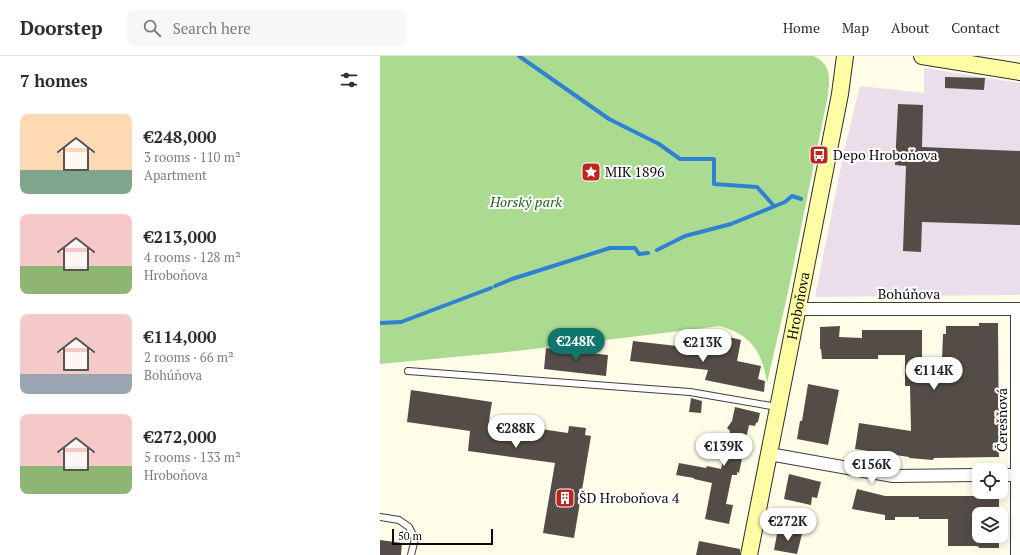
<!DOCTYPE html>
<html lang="en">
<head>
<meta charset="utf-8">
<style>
  :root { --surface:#fff; --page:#f7f7f7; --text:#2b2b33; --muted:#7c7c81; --line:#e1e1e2; --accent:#0f766e }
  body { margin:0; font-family:"PT Serif",serif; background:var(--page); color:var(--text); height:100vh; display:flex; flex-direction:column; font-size:15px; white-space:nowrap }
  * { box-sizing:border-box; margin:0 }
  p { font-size:13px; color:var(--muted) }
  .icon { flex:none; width:22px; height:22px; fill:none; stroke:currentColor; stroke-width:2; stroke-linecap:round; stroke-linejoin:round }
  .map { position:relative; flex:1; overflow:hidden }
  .sheet { display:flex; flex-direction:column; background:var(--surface); width:380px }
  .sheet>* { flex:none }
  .controls { position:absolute; left:592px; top:407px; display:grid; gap:8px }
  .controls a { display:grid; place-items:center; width:36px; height:36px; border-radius:8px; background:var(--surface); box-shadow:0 2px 10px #0003; font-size:20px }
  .scale { position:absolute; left:12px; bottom:10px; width:101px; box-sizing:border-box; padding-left:4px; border:2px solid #0b0b0b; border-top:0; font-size:11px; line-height:14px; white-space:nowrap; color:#0b0b0b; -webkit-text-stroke:3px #fff; paint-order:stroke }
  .price { position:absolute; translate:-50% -34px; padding:0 9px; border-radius:14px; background:#fff; color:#222; font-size:13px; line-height:26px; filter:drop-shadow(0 1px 2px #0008) }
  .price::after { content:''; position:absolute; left:50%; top:24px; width:12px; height:9px; margin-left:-6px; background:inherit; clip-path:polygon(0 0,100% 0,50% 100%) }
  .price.active { background:var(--accent); color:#fff }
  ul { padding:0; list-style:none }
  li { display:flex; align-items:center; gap:12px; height:100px; padding:0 20px }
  li span { display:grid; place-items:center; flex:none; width:112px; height:80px; border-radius:8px; color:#555 }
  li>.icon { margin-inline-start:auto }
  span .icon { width:48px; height:48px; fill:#fffc; stroke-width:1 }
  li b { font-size:17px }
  h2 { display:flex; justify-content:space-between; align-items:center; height:48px; padding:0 20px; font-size:17px }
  header { display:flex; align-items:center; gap:24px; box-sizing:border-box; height:56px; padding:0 20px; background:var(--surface); border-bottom:1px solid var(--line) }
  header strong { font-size:19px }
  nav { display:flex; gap:22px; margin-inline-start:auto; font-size:14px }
  .search { width:280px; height:36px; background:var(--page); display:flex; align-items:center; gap:10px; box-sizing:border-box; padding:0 14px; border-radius:8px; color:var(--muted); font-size:15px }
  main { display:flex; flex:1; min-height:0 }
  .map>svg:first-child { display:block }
  .industrial { fill:#eadeea }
  .forest { fill:#abdb90 }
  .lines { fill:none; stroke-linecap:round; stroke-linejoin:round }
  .stream { stroke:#2f82d3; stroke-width:4 }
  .building { fill:#544d47 }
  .lane-casing { stroke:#3e3e3e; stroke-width:8 }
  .street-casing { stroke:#3e3e3e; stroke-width:14 }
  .secondary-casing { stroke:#2d2d2d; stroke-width:18 }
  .lane { stroke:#fff; stroke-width:6 }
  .street { stroke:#fff; stroke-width:12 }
  .secondary { stroke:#fffda3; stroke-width:16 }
  .labels { text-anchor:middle; stroke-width:4; stroke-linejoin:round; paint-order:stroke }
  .poi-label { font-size:14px; fill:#0b0b0b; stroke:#fff; text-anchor:start }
  .park-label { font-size:14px; font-style:italic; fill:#226419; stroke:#fff }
  .street-label { font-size:14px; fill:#0b0b0b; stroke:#fff }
</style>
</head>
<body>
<header>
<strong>Doorstep</strong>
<div class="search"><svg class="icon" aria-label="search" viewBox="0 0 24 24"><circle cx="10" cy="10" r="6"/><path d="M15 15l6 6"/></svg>Search here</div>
<nav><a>Home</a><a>Map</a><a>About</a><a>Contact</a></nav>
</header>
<main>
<section class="sheet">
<h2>7 homes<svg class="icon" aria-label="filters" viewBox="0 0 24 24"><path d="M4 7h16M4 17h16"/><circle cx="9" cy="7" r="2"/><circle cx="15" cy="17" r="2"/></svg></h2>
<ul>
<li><span style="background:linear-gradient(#ffd9b3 70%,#7fa58c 0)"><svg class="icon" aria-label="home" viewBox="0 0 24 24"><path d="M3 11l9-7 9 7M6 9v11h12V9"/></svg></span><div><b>€248,000</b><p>3 rooms · 110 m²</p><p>Apartment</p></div></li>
<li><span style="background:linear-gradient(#f6c9c9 65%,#8fb573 0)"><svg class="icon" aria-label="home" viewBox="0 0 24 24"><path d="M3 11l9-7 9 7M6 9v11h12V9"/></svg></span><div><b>€213,000</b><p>4 rooms · 128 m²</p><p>Hroboňova</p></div></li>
<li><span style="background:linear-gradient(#f6c9c9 75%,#9aa5b1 0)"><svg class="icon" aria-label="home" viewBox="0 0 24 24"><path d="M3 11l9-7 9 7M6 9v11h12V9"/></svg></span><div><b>€114,000</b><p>2 rooms · 66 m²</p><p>Bohúňova</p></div></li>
<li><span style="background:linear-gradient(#f6c9c9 65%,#8fb573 0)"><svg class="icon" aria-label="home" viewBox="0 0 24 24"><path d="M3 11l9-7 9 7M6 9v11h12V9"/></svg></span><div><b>€272,000</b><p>5 rooms · 133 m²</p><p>Hroboňova</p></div></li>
</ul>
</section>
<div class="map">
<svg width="640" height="499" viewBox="0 0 640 499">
  <rect width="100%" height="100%" fill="#fffde8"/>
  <!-- industrial -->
  <path class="industrial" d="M 544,12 L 640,27 L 640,239 L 435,241 L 464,95 L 480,30 L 544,37 Z"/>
  <!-- forest -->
  <path class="forest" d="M 0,0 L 434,0 C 451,9 450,22 448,39 L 408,236 L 387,327 C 382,295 371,279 340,270 L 137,295 L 0,308 Z"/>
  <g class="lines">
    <!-- stream -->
    <path class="stream" d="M 139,0 L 229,63 L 279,88 L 300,103 L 334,103 L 334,128 L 377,131 L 394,150
      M 277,194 L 305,180 L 351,168 L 405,146 L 412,140 L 421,143
      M 115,230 L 132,223 L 230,192 L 255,192 L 259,198 L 268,197
      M 0,267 L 21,266 L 111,232"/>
  </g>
  <!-- building -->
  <path class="building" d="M 565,21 L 605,22 L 604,34 L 565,32 Z
    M 518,48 L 543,49 L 542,91 L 640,95 L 640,169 L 542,166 L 541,196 L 523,195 L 526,110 L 515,109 Z
    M 599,267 L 618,267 L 619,401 L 554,402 L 553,404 L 529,402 L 529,401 L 475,393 L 479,367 L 531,375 L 530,330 L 525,330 L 525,299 L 498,299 L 498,303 L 442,303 L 441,293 L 440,293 L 440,271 L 460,270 L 459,281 L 482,282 L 482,274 L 542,274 L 542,303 L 562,303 L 563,278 L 566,278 L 566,270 L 599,270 Z
    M 349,281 L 361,284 L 357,305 L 381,310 L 378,323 L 385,325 L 384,336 L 325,324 L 328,314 L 250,305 L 253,285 L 332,294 L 347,297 Z
    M 166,292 L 228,299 L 226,320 L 164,313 Z
    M 428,328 L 459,334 L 448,389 L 417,383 L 420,365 L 422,365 Z
    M 31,334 L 112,346 L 109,365 L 181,376 L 188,377 L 189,370 L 206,372 L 205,379 L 211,380 L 194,482 L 163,477 L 175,407 L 88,395 L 90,375 L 27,366 Z
    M 311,342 L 322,345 L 321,357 L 309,356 Z
    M 355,351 L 380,357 L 378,366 L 376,367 L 375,370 L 369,369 L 359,417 L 357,416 L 357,419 L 352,419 L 346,448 L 353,449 L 349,468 L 325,463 L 332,427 L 314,423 L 314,422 L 296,419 L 299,407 L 326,412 L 327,410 L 341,413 L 350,375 L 347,372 L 352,365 Z
    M 409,418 L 441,426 L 437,442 L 432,441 L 431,449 L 404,443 Z
    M 477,433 L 505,440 L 608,440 L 608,442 L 619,442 L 619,458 L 599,458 L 599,480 L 619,480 L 619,492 L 599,492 L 599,491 L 596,490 L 568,490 L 568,463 L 539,463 L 539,461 L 515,461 L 515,464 L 505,464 L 505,459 L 472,453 Z
    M 398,473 L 422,478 L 417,498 L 394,494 Z
    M 0,484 L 22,487 L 21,499 L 0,499 Z
    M 319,485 L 360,493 L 360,499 L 316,499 Z"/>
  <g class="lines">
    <defs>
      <path id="lane" d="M 28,315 L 310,336 L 397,351
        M 0,461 L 19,464 L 29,471 L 35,483 L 31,499"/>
      <path id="street" d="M 418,253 L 640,253
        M 637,253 L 637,499
        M 389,398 L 513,420 L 599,419
        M 621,419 L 640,419"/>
      <g id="secondary">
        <path d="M 542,0 L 640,16"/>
        <path id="s1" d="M 369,499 L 460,38 L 465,0"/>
      </g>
    </defs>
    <!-- lane casing -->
    <use href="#lane" class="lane-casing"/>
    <!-- street casing -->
    <use href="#street" class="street-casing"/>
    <!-- secondary casing -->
    <use href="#secondary" class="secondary-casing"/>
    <!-- lane -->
    <use href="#lane" class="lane"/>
    <!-- street -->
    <use href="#street" class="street"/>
    <!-- secondary -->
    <use href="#secondary" class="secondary"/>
  </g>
  <!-- icons -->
  <defs>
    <symbol id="bus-square" viewBox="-11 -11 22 22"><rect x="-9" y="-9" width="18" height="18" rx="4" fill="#bf251e" stroke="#fff"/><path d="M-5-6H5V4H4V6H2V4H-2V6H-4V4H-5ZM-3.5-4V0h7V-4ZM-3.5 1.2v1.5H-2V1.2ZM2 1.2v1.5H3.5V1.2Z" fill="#fff"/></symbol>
    <symbol id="sight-square" viewBox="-11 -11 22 22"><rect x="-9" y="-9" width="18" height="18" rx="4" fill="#bf251e" stroke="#fff"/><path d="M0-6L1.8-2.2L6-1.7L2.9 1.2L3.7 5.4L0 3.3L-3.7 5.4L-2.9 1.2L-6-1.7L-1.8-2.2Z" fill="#fff"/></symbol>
    <symbol id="building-square" viewBox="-11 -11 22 22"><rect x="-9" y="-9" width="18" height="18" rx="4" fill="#bf251e" stroke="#fff"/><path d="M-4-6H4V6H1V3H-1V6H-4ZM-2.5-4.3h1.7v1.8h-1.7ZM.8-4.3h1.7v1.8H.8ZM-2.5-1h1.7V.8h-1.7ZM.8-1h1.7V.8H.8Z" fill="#fff"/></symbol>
  </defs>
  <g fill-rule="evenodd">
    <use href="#bus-square" x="428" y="88" width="22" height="22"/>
    <use href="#sight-square" x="200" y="105" width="22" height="22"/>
    <use href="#building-square" x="174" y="431" width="22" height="22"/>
  </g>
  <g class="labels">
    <!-- poi labels -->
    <g class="poi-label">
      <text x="453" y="104">Depo Hroboňova</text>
      <text x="225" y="121">MIK 1896</text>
      <text x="199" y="447">ŠD Hroboňova 4</text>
    </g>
    <!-- park labels -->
    <g class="park-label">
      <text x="146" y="151">Horský park</text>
    </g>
    <!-- street labels -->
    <g class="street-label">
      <text x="529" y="243">Bohúňova</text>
      <text dy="5" stroke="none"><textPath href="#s1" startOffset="254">Hroboňova</textPath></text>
      <text transform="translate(622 364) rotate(-90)" y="5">Čerešňová</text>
    </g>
  </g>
</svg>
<div class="controls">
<a><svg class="icon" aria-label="locate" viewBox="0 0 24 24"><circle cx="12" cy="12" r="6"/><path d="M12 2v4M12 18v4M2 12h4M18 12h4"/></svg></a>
<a><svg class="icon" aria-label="layers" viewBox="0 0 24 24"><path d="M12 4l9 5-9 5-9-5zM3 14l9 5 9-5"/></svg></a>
</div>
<div class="scale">50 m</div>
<b class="price active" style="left:196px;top:306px">€248K</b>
<b class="price" style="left:323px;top:307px">€213K</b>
<b class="price" style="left:554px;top:335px">€114K</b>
<b class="price" style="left:136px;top:393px">€288K</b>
<b class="price" style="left:344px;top:411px">€139K</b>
<b class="price" style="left:492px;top:429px">€156K</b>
<b class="price" style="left:408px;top:486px">€272K</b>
</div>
</main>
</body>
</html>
